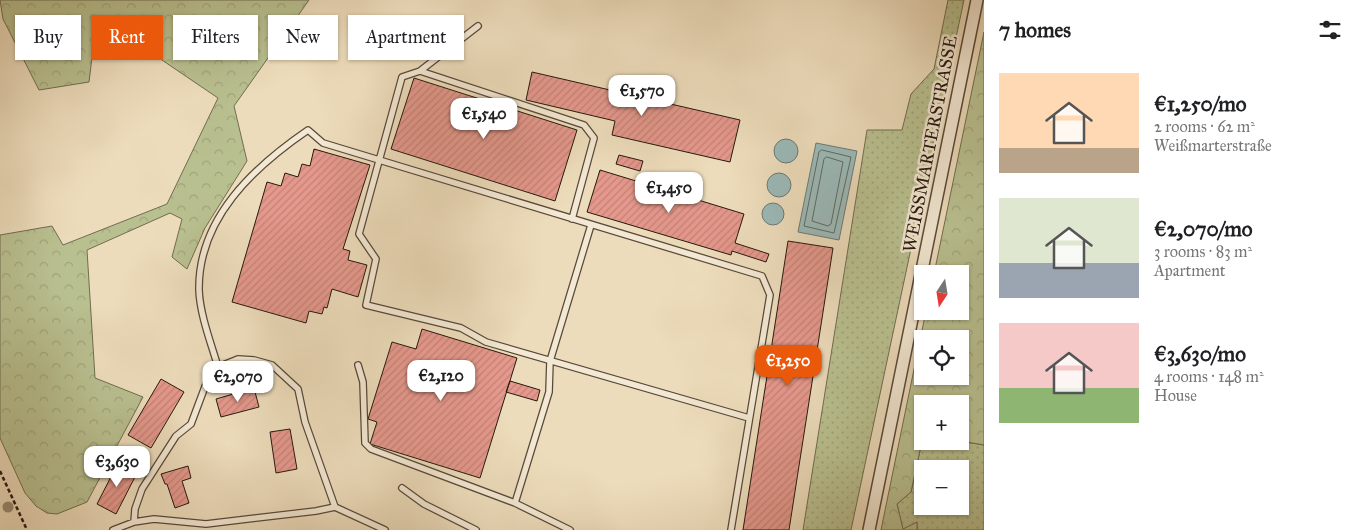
<!DOCTYPE html>
<html lang="en">
<head>
<meta charset="utf-8">
<style>
  :root { --surface:#fff; --page:#f6f6f6; --text:#202124; --muted:#757577; --accent:#ea580c }
  body { margin:0; font-family:"IM FELL Great Primer",serif; background:var(--page); color:var(--text); height:100vh; display:flex; flex-direction:column; font-size:19px; white-space:nowrap }
  * { box-sizing:border-box; margin:0 }
  p { font-size:16px; color:var(--muted) }
  .icon { flex:none; width:28px; height:28px; fill:none; stroke:currentColor; stroke-width:2; stroke-linecap:round; stroke-linejoin:round }
  .map { position:relative; flex:1; overflow:hidden }
  .details { display:flex; flex-direction:column; background:var(--surface); width:375px }
  .details>* { flex:none }
  .hud { position:absolute; left:15px; top:15px; width:475px; height:45px; display:flex; gap:10px }
  .needle { width:32px; rotate:192deg }
  .tools { position:absolute; left:914px; top:265px; display:grid; gap:10px }
  .tools a { display:grid; place-items:center; width:55px; height:55px; border-radius:0px; background:var(--surface); box-shadow:0 1px 4px #0004; font-size:25px }
  .price { position:absolute; translate:-50% -42px; padding:0 11px; border-radius:10px; background:#fff; color:#222; font-size:16px; line-height:32px; filter:drop-shadow(0 1px 2px #0008) }
  .price::after { content:''; position:absolute; left:50%; top:30px; width:15px; height:11px; margin-left:-8px; background:inherit; clip-path:polygon(0 0,100% 0,50% 100%) }
  .price.selected { background:var(--accent); color:#fff }
  ul { padding:0; list-style:none }
  li { display:flex; align-items:center; gap:15px; height:125px; padding:0 15px }
  li span { display:grid; place-items:center; flex:none; width:140px; height:100px; border-radius:0px; color:#555 }
  li>.icon { margin-inline-start:auto }
  span .icon { width:60px; height:60px; fill:#fffc; stroke-width:1 }
  li b { font-size:21px }
  h2 { display:flex; justify-content:space-between; align-items:center; height:60px; padding:0 15px; font-size:21px }
  .tag { padding:0 18px; border-radius:0px; background:var(--surface); box-shadow:0 1px 4px #0004; font-size:18px; line-height:45px }
  .tag.selected { background:var(--accent); color:#fff }
  main { display:flex; flex:1; min-height:0 }
  .map>svg:first-child { display:block }
  .grass { fill:url(#grass-dots); stroke:#706c50; fill-rule:evenodd }
  .forest { fill:url(#forest-crowns); stroke:#706c50; fill-rule:evenodd }
  .water { fill:#9bbab9; stroke:#6c7975 }
  .lines { fill:none; stroke-linecap:round; stroke-linejoin:round }
  .shore { stroke:#606964; stroke-width:1 }
  .building { fill:url(#building-hatch); stroke:#26180f }
  .service-casing { stroke:#58493a; stroke-width:8 }
  .minor-casing { stroke:#58493a; stroke-width:14 }
  .path { stroke:#26180f; stroke-width:2.5; stroke-dasharray:4 2.5; stroke-linecap:butt }
  .service { stroke:#f3e8d3; stroke-width:5.5 }
  .minor { stroke:#f3e8d3; stroke-width:11 }
  .tree { fill:#988c72 }
  .labels { text-anchor:middle; stroke-width:5; stroke-linejoin:round; paint-order:stroke }
  .street-label { font-size:18px; fill:#26180f; stroke:#f3e8d3 }
</style>
</head>
<body>
<main>
<div class="map">
<svg width="984" height="530" viewBox="0 0 984 530">
  <defs>
    <pattern id="grass-dots" width="8" height="8" patternUnits="userSpaceOnUse" patternTransform="scale(1.25)"><rect width="8" height="8" fill="#b9c090"/><path d="M2 2h.1M6 6h.1" fill="none" stroke="#9fa47b" stroke-width="1.8" stroke-linecap="round"/></pattern>
    <pattern id="forest-crowns" width="20" height="18" patternUnits="userSpaceOnUse" patternTransform="scale(1.25)"><rect width="20" height="18" fill="#b9c090"/><path d="M2 6a3 3 0 1 1 6 0M12 15a3 3 0 1 1 6 0" fill="none" stroke="#9fa47b"/></pattern>
    <pattern id="building-hatch" width="6" height="6" patternUnits="userSpaceOnUse" patternTransform="scale(1.25)"><rect width="6" height="6" fill="#e5988c"/><path d="M-1 1l2-2M0 6l6-6M5 7l2-2" fill="none" stroke="#c48278"/></pattern>
  </defs>
  <rect width="100%" height="100%" fill="#eddcbb"/>
  <filter id="stains"><feTurbulence type="fractalNoise" baseFrequency=".004" numOctaves="4"/><feColorMatrix values="0 0 0 0 .2 0 0 0 0 .09 0 0 0 0 .02 0 0 0 .5 -.17"/></filter>
  <radialGradient id="worn" r=".72"><stop offset=".6" stop-color="#630" stop-opacity="0"/><stop offset="1" stop-color="#630" stop-opacity=".3"/></radialGradient>
  <!-- grass -->
  <path class="grass" d="M 948,0 L 964,0 L 851,530 L 803,530 L 867,130 L 902,130 L 911,94 L 934,69 Z
    M 922,441 L 960,441 L 984,445 L 984,530 L 917,530 L 917,522 L 903,530 L 897,504 L 911,492 ZM 922,469 L 960,469 L 960,506 L 922,506 Z"/>
  <!-- forest -->
  <path class="forest" d="M 0,0 L 309,0 L 234,106 L 247,161 L 205,228 L 187,269 L 172,257 L 182,219 L 170,213 L 87,250 L 95,378 L 143,397 L 87,502 L 57,514 L 47,513 L 36,506 L 25,493 L 0,438 L 0,235 L 52,226 L 63,245 L 167,204 L 218,98 L 97,16 L 89,82 L 39,90 L 3,19 Z
    M 984,32 L 984,445 L 960,441 L 960,404 L 922,404 L 922,441 L 911,492 L 897,504 L 903,529 L 917,522 L 917,530 L 881,530 L 926,311 L 960,311 L 960,274 L 934,274 ZM 922,339 L 960,339 L 960,376 L 922,376 Z"/>
  <!-- water -->
  <path class="water" d="M774 151a12 12 0 1 1 24 0a12 12 0 1 1-24 0Z
    M 816,143 L 857,151 L 839,240 L 798,232 Z
    M767 185a12 12 0 1 1 24 0a12 12 0 1 1-24 0Z
    M762 214a11 11 0 1 1 22 0a11 11 0 1 1-22 0Z"/>
  <g class="lines">
    <!-- shore -->
    <path class="shore" d="M 822,150 L 851,157 L 834,233 L 804,226 L 819,152 Z
      M 827,157 L 843,162 L 831,224 L 828,226 L 812,221 L 824,159 Z"/>
  </g>
  <!-- building -->
  <path class="building" d="M 532,72 L 740,120 L 730,162 L 612,135 L 615,121 L 526,100 Z
    M 414,78 L 577,130 L 555,201 L 391,149 Z
    M 314,149 L 370,165 L 343,249 L 350,251 L 348,260 L 367,265 L 358,297 L 332,289 L 327,308 L 324,307 L 322,314 L 309,311 L 306,323 L 232,302 L 267,182 L 281,186 L 285,173 L 298,177 L 302,164 L 310,166 Z
    M 619,155 L 643,161 L 640,171 L 616,164 Z
    M 600,170 L 744,214 L 735,243 L 769,254 L 766,262 L 732,251 L 731,255 L 587,212 Z
    M 788,241 L 833,248 L 789,530 L 743,530 Z
    M 422,329 L 517,358 L 480,478 L 370,444 L 377,422 L 368,419 L 392,342 L 416,349 Z
    M 161,379 L 184,392 L 151,448 L 128,435 Z
    M 510,381 L 540,390 L 537,401 L 506,392 Z
    M 254,388 L 259,407 L 221,417 L 216,399 Z
    M 290,429 L 297,469 L 276,473 L 270,432 Z
    M 118,463 L 137,473 L 116,514 L 97,504 Z
    M 188,466 L 191,478 L 182,481 L 189,503 L 175,508 L 167,484 L 165,484 L 161,474 Z"/>
  <g class="lines">
    <defs>
      <path id="service" d="M 420,71 L 478,26
        M 572,219 L 594,138 L 584,125 L 420,71 L 402,77 L 359,234 L 376,259 L 366,305 L 461,328 L 486,342 L 749,418
        M 358,365 L 363,382 L 365,443 L 371,449 L 515,503
        M 218,367 C 211,343 200,315 199,290 C 198,218 254,167 308,130 L 323,143 L 762,276 L 770,295 L 731,530
        M 402,488 L 424,504 L 476,530
        M 134,522 L 135,509 L 142,489 L 176,436 L 191,424 L 209,376 L 218,367 L 238,359 L 254,360 L 272,365 L 298,389 L 305,422 L 335,507
        M 113,530 L 134,522 L 154,519 L 206,524 L 316,511 L 335,507 L 385,530
        M 570,530 L 515,503 L 549,392 L 550,361 L 591,225"/>
      <path id="minor" d="M 869,530 L 977,0"/>
    </defs>
    <!-- service casing -->
    <use href="#service" class="service-casing"/>
    <!-- minor casing -->
    <use href="#minor" class="minor-casing"/>
    <!-- path -->
    <path class="path" d="M 0,471 L 27,530"/>
    <!-- service -->
    <use href="#service" class="service"/>
    <!-- minor -->
    <use href="#minor" class="minor"/>
  </g>
  <!-- trees -->
  <circle class="tree" cx="8" cy="507" r="5.5"/>
  <g class="labels">
    <!-- street labels -->
    <g class="street-label">
      <text transform="translate(930 144) rotate(-79)" y="6">WEISSMARTERSTRASSE</text>
    </g>
  </g>
  <rect width="100%" height="100%" filter="url(#stains)"/>
  <rect width="100%" height="100%" fill="url(#worn)"/>
</svg>
<div class="tools">
<a><svg class="needle" viewBox="-14 -14 28 28"><path d="M0-13l5 13h-10z" fill="#e53935"/><path d="M0 13l5-13h-10z" fill="#757577"/></svg></a>
<a><svg class="icon" aria-label="locate" viewBox="0 0 24 24"><circle cx="12" cy="12" r="6"/><path d="M12 2v4M12 18v4M2 12h4M18 12h4"/></svg></a>
<a>+</a>
<a>−</a>
</div>
<b class="price" style="left:642px;top:117px">€1,570</b>
<b class="price" style="left:484px;top:140px">€1,540</b>
<b class="price" style="left:669px;top:214px">€1,450</b>
<b class="price selected" style="left:788px;top:387px">€1,250</b>
<b class="price" style="left:441px;top:402px">€2,120</b>
<b class="price" style="left:238px;top:403px">€2,070</b>
<b class="price" style="left:117px;top:488px">€3,630</b>
<div class="hud">
<a class="tag">Buy</a>
<a class="tag selected">Rent</a>
<a class="tag">Filters</a>
<a class="tag">New</a>
<a class="tag">Apartment</a>
</div>
</div>
<section class="details">
<h2>7 homes<svg class="icon" aria-label="filters" viewBox="0 0 24 24"><path d="M4 7h16M4 17h16"/><circle cx="9" cy="7" r="2"/><circle cx="15" cy="17" r="2"/></svg></h2>
<ul>
<li><span style="background:linear-gradient(#ffd9b3 75%,#b9a48a 0)"><svg class="icon" aria-label="home" viewBox="0 0 24 24"><path d="M3 11l9-7 9 7M6 9v11h12V9"/></svg></span><div><b>€1,250/mo</b><p>2 rooms · 62 m²</p><p>Weißmarterstraße</p></div></li>
<li><span style="background:linear-gradient(#dfe7d0 65%,#9aa5b1 0)"><svg class="icon" aria-label="home" viewBox="0 0 24 24"><path d="M3 11l9-7 9 7M6 9v11h12V9"/></svg></span><div><b>€2,070/mo</b><p>3 rooms · 83 m²</p><p>Apartment</p></div></li>
<li><span style="background:linear-gradient(#f6c9c9 65%,#8fb573 0)"><svg class="icon" aria-label="home" viewBox="0 0 24 24"><path d="M3 11l9-7 9 7M6 9v11h12V9"/></svg></span><div><b>€3,630/mo</b><p>4 rooms · 148 m²</p><p>House</p></div></li>
</ul>
</section>
</main>
</body>
</html>
